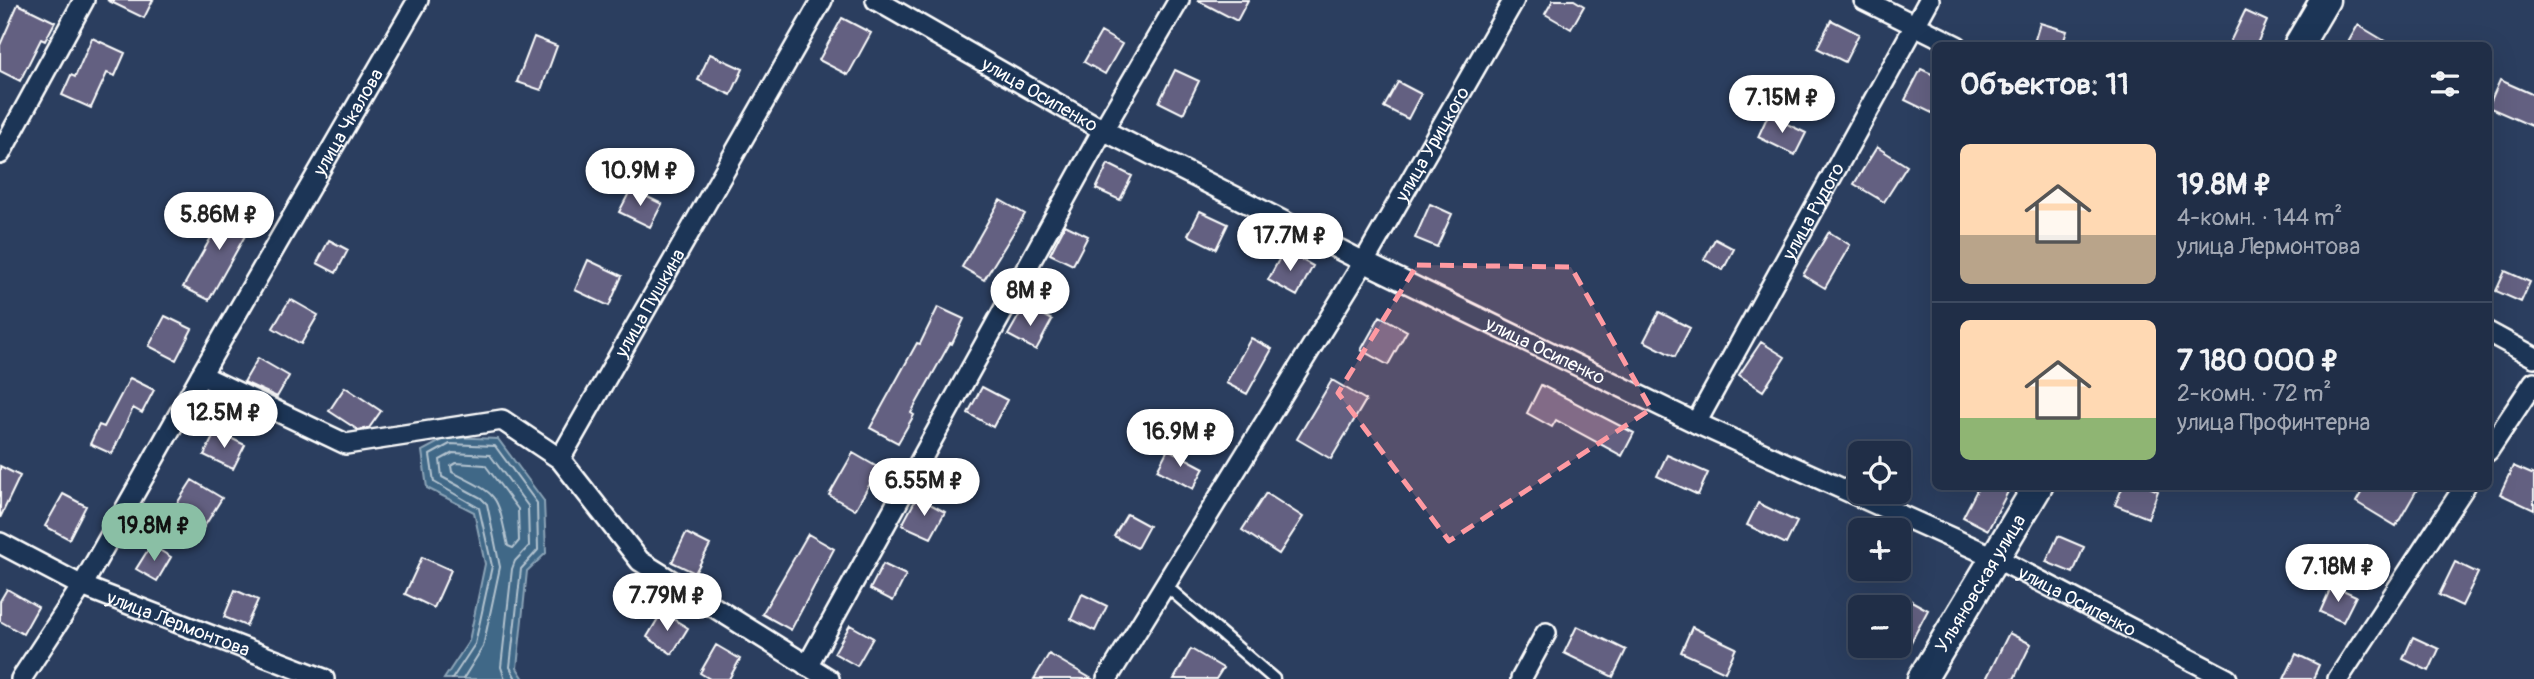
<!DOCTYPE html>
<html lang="ru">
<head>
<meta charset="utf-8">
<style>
  :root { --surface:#202e47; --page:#2d3a52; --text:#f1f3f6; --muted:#a2a8b4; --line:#3d4a60; --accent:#8abfa5 }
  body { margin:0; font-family:Pangolin,sans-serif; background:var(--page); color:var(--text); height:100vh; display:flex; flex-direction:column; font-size:26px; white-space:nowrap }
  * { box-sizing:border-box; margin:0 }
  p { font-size:23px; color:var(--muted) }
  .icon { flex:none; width:38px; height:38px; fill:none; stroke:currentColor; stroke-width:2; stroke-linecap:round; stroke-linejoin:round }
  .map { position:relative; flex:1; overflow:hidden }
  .side { position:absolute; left:1932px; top:42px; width:560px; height:448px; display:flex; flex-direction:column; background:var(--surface); border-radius:10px; box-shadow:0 7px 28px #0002,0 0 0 2px var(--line) }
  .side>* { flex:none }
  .buttons { position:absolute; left:1848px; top:441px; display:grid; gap:14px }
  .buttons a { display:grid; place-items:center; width:63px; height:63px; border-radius:10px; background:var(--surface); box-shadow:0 7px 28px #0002,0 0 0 2px var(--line); font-size:35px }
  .price { position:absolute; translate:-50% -60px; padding:0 16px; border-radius:24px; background:#fff; color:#222; font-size:23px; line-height:46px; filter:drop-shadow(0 2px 4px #0008) }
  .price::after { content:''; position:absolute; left:50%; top:42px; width:21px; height:16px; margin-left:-10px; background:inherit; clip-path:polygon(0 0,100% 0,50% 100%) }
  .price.selected { background:var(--accent); color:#111 }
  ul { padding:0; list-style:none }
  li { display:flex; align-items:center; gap:21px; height:175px; padding:0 28px }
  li+li { border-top:2px solid var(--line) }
  li span { display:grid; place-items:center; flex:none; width:196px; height:140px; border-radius:10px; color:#555 }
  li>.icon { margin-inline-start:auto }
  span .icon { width:84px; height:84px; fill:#fffc; stroke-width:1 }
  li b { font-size:30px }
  h2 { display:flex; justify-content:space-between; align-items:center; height:84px; padding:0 28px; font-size:30px }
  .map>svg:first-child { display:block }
  .water { fill:#406887; stroke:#8ca4b7; stroke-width:2 }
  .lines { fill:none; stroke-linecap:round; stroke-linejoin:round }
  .shore { stroke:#b3c3cf; stroke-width:2 }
  .building { fill:#646181; stroke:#fff; stroke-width:2 }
  .lane-casing { stroke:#fff; stroke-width:15 }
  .street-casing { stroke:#fff; stroke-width:24 }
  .secondary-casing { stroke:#fff; stroke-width:33 }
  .lane { stroke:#1d3557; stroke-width:10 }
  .street { stroke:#1d3557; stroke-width:19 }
  .secondary { stroke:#1d3557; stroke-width:28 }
  .marked { fill:#ff9aa2; fill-opacity:0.2; stroke:#ff9aa2; stroke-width:5; stroke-dasharray:14 9; stroke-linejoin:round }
  .labels { text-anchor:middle; stroke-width:5; stroke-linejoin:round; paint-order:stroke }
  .street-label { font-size:19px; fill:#fff; stroke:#1d3557 }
</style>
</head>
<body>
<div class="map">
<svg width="2534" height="679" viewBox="0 0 2534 679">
  <rect width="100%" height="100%" fill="#2b3e5f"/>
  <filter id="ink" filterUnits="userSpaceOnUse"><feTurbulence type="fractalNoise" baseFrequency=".0143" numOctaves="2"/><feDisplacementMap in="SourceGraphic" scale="14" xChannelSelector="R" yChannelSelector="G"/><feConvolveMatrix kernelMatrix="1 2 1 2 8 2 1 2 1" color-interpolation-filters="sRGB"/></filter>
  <g filter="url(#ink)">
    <!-- water -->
    <path class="water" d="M 448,437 L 498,439 L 544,501 L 546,553 L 527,571 L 517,668 L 524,679 L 444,679 L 469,641 L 485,564 L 474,512 L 427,488 L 422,451 Z"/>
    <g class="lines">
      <!-- shore -->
      <path class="shore" d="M 456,463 L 485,465 L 518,509 L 519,541 L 513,548 L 508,546 C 496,492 501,497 452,472 L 451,466 Z
        M 452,679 L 475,644 L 492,566 L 479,508 L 434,482 L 430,455 L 450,444 L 495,446 L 537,503 L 538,550 L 521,569 L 510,667 L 516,679
        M 463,679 L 483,647 L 500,567 L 487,504 L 481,498 L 442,477 L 440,460 L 453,453 L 490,455 L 528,506 L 529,546 L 515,561 L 512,569 L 501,667 L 505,679"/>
    </g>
    <!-- building -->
    <path class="building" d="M 107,0 L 153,0 L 144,18 Z
      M 1197,0 L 1248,0 L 1237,21 Z
      M 1553,0 L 1574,0 L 1584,6 L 1571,29 L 1545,14 Z
      M 18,4 L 55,22 L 45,41 L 41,39 L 20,81 L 0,71 L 0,45 Z
      M 2245,11 L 2267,21 L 2256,46 L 2228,46 Z
      M 842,18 L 871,33 L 848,75 L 819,60 Z
      M 1831,20 L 1859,34 L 1845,62 L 1817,48 Z
      M 2040,23 L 2067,31 L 2062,46 L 2033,46 Z
      M 2358,25 L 2393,46 L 2346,46 Z
      M 1101,32 L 1122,44 L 1105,74 L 1084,62 Z
      M 534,37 L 557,46 L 541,90 L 517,82 Z
      M 92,38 L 125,53 L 115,76 L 107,73 L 91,108 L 62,95 L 71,75 L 75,77 Z
      M 710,54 L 743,69 L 731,95 L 698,80 Z
      M 1921,69 L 1936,76 L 1936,115 L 1905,100 Z
      M 1175,70 L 1199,81 L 1183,114 L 1159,102 Z
      M 2500,80 L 2534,95 L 2534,127 L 2488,107 Z
      M 1398,82 L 1421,94 L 1408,119 L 1384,107 Z
      M 1768,115 L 1806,133 L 1795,155 L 1758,137 Z
      M 1877,147 L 1907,166 L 1884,202 L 1854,184 Z
      M 1108,164 L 1132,176 L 1120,200 L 1096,189 Z
      M 631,189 L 662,204 L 650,227 L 619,212 Z
      M 1000,200 L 1025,214 L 984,280 L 962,267 Z
      M 230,204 L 255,218 L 209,300 L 183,287 Z
      M 1430,204 L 1452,214 L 1437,247 L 1415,238 Z
      M 1200,211 L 1228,224 L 1216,249 L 1188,235 Z
      M 1065,225 L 1088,236 L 1073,265 L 1050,254 Z
      M 1829,232 L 1850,245 L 1825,288 L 1803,275 Z
      M 1715,239 L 1734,249 L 1723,270 L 1704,259 Z
      M 329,240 L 348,250 L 336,273 L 317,263 Z
      M 1284,250 L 1313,266 L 1297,296 L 1268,280 Z
      M 588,260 L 622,276 L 609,306 L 575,290 Z
      M 2505,271 L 2530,282 L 2521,302 L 2496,291 Z
      M 290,299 L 318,315 L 301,344 L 273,328 Z
      M 1025,305 L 1052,320 L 1036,350 L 1008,335 Z
      M 938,307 L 964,319 L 952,344 L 950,343 L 911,413 L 914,415 L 898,443 L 870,428 L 917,343 L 920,344 Z
      M 1659,312 L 1690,328 L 1675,357 L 1644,341 Z
      M 165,316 L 192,329 L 176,360 L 149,346 Z
      M 1380,316 L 1407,331 L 1388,365 L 1361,350 Z
      M 1251,338 L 1272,349 L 1247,394 L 1226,383 Z
      M 1761,342 L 1785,357 L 1763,391 L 1739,375 Z
      M 258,358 L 289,376 L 277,397 L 244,382 Z
      M 130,378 L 154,390 L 142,413 L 133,408 L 112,454 L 90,444 L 99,425 L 104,427 Z
      M 1332,380 L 1366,400 L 1331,459 L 1297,439 Z
      M 1541,385 L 1634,433 L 1622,456 L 1556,420 L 1552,427 L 1527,413 Z
      M 345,387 L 381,411 L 369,428 L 358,430 L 329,411 Z
      M 982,387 L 1007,400 L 993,427 L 968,413 Z
      M 216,431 L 245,445 L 233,469 L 204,455 Z
      M 1168,449 L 1204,468 L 1193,489 L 1157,470 Z
      M 853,453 L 879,468 L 855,510 L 829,495 Z
      M 1667,455 L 1708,473 L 1698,495 L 1657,476 Z
      M 0,466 L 20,476 L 0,518 Z
      M 2513,466 L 2534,475 L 2534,510 L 2500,494 Z
      M 192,480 L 222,498 L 204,527 L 174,508 Z
      M 1979,486 L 2011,486 L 1988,530 L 1963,517 Z
      M 2123,486 L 2147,486 L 2158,491 L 2148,518 L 2115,505 Z
      M 2365,486 L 2419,486 L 2396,526 L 2356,502 Z
      M 1266,493 L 1303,517 L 1279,554 L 1242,530 Z
      M 63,494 L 86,506 L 69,539 L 45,526 Z
      M 917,497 L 945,512 L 931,538 L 902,525 Z
      M 1758,503 L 1797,522 L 1786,544 L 1747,525 Z
      M 1127,514 L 1149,526 L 1137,548 L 1114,536 Z
      M 686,533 L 710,545 L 695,573 L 672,562 Z
      M 808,534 L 834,549 L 791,630 L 762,614 Z
      M 2058,536 L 2084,547 L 2073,573 L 2046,562 Z
      M 151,545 L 171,557 L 157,581 L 136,569 Z
      M 422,557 L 451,570 L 434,608 L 405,594 Z
      M 2455,562 L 2478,573 L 2462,606 L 2439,595 Z
      M 883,564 L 906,575 L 893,601 L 870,589 Z
      M 2332,585 L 2356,596 L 2343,622 L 2320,612 Z
      M 7,589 L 38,607 L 23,634 L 0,621 L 0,601 Z
      M 235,590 L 258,600 L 246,626 L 224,617 Z
      M 1082,594 L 1107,606 L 1095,631 L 1071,619 Z
      M 1904,597 L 1928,610 L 1911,642 L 1899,635 L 1899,606 Z
      M 662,612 L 688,628 L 672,654 L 647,637 Z
      M 850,625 L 873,638 L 857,666 L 834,653 Z
      M 1577,626 L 1626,650 L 1613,677 L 1564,653 Z
      M 1692,627 L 1736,648 L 1725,672 L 1681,652 Z
      M 2009,633 L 2031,644 L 2014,679 L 1986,679 Z
      M 2413,637 L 2439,649 L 2429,671 L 2403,659 Z
      M 716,645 L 740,659 L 729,679 L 710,679 L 700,673 Z
      M 1191,649 L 1223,668 L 1216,679 L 1174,679 Z
      M 1049,654 L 1092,679 L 1034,679 Z
      M 2296,654 L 2319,665 L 2313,679 L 2284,679 Z"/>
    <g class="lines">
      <defs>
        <path id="lane" d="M 1166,586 L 1274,679"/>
        <g id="street">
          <path id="s1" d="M 876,0 L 1103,130 L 1364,262 L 1696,423 L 1996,558 L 2227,679"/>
          <path d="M 1864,0 L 1957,46"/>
          <path d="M 0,154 L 84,0"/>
          <path d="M 2488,332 L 2534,357"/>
          <path d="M 201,375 L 346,444 L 502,420 L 560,459 L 640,561 L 829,679"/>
          <path id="s2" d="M 1696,423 L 1929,0"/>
          <path d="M 2488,451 L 2534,382"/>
          <path id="s3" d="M 560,459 L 822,0"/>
          <path id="s4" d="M 0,543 L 82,586 L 324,679"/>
          <path d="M 807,666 L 1103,130 L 1179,0"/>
          <path id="s5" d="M 21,679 L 82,586 L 201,375 L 418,0"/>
          <path id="s6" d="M 1107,679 L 1364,262 L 1514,0"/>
          <path d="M 1521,679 L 1546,633"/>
          <path d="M 2338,679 L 2465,486"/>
        </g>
        <g id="secondary">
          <path d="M 2298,46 L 2325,0"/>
          <path id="s7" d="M 1922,679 L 2038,486"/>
        </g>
      </defs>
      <!-- lane casing -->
      <use href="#lane" class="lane-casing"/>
      <!-- street casing -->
      <use href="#street" class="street-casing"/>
      <!-- secondary casing -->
      <use href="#secondary" class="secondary-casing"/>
      <!-- lane -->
      <use href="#lane" class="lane"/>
      <!-- street -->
      <use href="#street" class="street"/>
      <!-- secondary -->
      <use href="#secondary" class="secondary"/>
    </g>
  </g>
  <!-- marked area -->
  <path class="marked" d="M 1417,265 L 1571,267 L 1651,409 L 1449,541 L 1338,393 Z"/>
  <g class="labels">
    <!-- street labels -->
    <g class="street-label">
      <text dy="7" stroke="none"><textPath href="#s1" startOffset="189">улица Осипенко</textPath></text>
      <text dy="7" stroke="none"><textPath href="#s5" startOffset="646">улица Чкалова</textPath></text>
      <text dy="7" stroke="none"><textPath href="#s6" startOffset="626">улица Урицкого</textPath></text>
      <text dy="7" stroke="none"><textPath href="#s2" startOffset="242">улица Рудого</textPath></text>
      <text dy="7" stroke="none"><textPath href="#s3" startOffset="180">улица Пушкина</textPath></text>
      <text dy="7" stroke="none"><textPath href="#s1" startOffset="756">улица Осипенко</textPath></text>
      <text dy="7" stroke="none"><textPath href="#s7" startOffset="112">Ульяновская улица</textPath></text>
      <text dy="7" stroke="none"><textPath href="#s1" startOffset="1344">улица Осипенко</textPath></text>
      <text dy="7" stroke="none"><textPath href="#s4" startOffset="196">улица Лермонтова</textPath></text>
    </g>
  </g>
</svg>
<div class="buttons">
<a><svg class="icon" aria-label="locate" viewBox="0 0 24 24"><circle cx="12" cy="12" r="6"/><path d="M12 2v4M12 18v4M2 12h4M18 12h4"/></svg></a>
<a>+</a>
<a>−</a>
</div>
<b class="price" style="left:1782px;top:135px">7.15M ₽</b>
<b class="price" style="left:640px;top:208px">10.9M ₽</b>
<b class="price" style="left:219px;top:252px">5.86M ₽</b>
<b class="price" style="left:1290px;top:273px">17.7M ₽</b>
<b class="price" style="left:1030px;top:328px">8M ₽</b>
<b class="price" style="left:224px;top:450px">12.5M ₽</b>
<b class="price" style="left:1180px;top:469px">16.9M ₽</b>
<b class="price" style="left:924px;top:518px">6.55M ₽</b>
<b class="price selected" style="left:154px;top:563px">19.8M ₽</b>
<b class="price" style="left:2338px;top:604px">7.18M ₽</b>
<b class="price" style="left:667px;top:633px">7.79M ₽</b>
<section class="side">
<h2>Объектов: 11<svg class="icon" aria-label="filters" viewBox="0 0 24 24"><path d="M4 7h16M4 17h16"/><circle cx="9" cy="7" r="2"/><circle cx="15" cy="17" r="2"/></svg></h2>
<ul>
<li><span style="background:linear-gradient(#ffd9b3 65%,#b9a48a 0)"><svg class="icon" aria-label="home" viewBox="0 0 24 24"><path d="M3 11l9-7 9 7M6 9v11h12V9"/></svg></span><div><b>19.8M ₽</b><p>4-комн. · 144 m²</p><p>улица Лермонтова</p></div></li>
<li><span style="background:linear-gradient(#ffd9b3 70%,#8fb573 0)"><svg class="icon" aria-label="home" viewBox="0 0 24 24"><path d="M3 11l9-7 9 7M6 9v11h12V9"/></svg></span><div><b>7 180 000 ₽</b><p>2-комн. · 72 m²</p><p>улица Профинтерна</p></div></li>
</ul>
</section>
</div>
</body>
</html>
